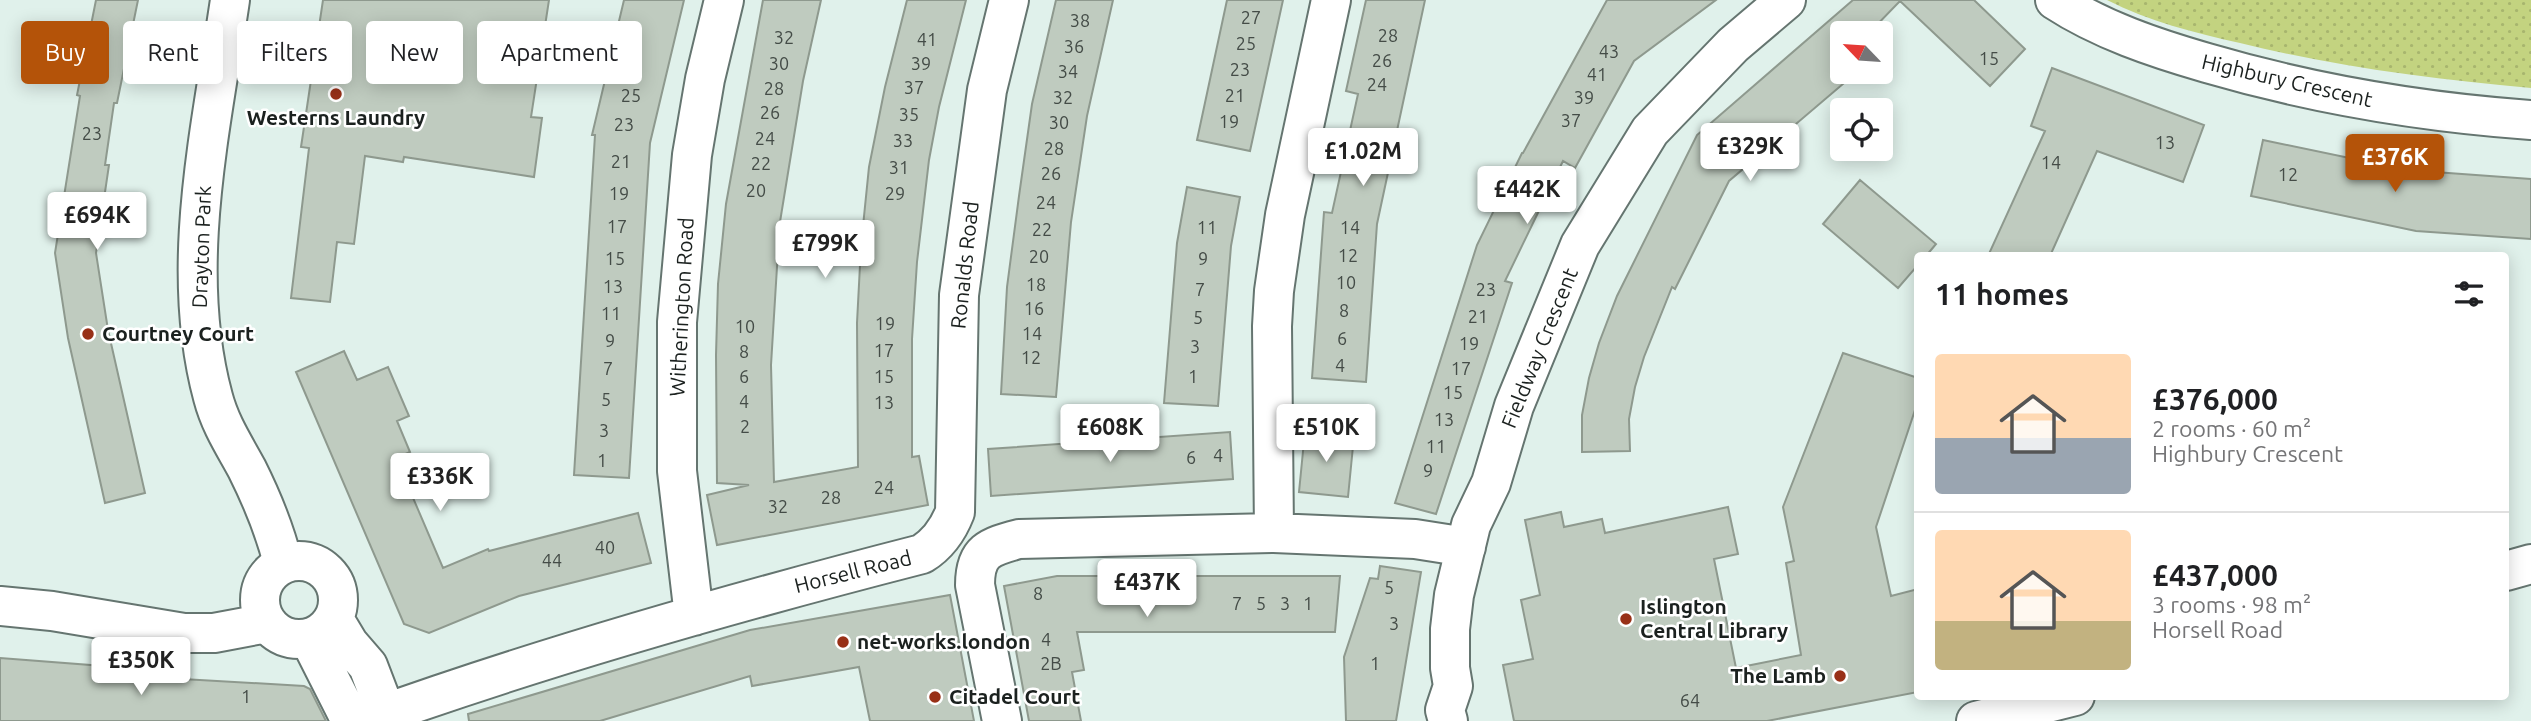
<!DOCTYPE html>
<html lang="en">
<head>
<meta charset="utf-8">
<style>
  :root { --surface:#fff; --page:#f2f2f2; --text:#202124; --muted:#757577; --line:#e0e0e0; --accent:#b45309 }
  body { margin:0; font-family:Ubuntu,sans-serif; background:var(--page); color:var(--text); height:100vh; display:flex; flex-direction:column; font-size:26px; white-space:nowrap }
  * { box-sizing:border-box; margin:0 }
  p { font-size:23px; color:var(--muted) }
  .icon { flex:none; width:38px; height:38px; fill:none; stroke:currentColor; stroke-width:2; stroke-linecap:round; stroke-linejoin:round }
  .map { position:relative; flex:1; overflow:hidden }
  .side { position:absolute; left:1914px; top:252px; width:595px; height:448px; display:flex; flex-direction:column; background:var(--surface); border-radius:7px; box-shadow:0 4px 18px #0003 }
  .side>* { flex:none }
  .top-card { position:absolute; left:21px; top:21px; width:665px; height:63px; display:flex; gap:14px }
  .needle { width:46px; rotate:295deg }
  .controls { position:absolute; left:1830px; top:21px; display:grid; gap:14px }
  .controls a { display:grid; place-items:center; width:63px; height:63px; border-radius:7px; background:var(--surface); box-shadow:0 4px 18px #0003; font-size:35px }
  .price { position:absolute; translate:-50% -60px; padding:0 16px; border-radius:7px; background:#fff; color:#222; font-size:23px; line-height:46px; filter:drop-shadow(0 2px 4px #0008) }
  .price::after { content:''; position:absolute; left:50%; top:42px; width:21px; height:16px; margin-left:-10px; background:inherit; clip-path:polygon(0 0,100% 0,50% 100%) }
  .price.selected { background:var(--accent); color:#fff }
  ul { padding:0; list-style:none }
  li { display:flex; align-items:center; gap:21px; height:175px; padding:0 21px }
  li+li { border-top:2px solid var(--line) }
  li span { display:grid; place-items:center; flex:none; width:196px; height:140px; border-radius:7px; color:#555 }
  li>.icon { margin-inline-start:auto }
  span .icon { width:84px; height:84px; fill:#fffc; stroke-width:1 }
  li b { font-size:30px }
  h2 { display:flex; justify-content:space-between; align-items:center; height:84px; padding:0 21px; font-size:30px }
  .chip { padding:0 24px; border-radius:7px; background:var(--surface); box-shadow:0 4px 18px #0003; font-size:24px; line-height:63px }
  .chip.selected { background:var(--accent); color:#fff }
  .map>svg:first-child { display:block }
  .park { fill:url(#park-dots) }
  .building { fill:#bfcbbf; stroke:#8e998e; stroke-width:2 }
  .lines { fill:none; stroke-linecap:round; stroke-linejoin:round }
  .street-casing { stroke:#657570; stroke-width:42 }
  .highway-casing { stroke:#657570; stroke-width:42 }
  .street { stroke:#fff; stroke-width:38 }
  .highway { stroke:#fff; stroke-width:38 }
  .poi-dot { fill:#983017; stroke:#fff; stroke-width:2.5 }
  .labels { text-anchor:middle; stroke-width:5; stroke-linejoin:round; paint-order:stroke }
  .number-label { font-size:18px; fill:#444c47 }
  .street-label { font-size:21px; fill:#1b211f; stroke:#fff }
  .poi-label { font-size:21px; font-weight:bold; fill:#1b211f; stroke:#fff; text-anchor:start }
</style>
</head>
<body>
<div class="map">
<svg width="2531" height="721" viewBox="0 0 2531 721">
  <defs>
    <pattern id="park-dots" width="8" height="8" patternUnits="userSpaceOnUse" patternTransform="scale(1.75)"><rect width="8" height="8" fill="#c3d380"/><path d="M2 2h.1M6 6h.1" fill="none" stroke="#a7b56e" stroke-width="1.8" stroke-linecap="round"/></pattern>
  </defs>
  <rect width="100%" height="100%" fill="#e0f1eb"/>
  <!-- park -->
  <path class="park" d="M 2107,0 L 2531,0 L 2531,88 C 2432,79 2336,67 2240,43 C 2195,33 2148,21 2107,0 Z"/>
  <!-- building -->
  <path class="building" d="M 96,0 L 138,0 L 117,103 L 114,103 L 105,165 L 109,165 L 96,253 L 108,330 L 145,493 L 105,503 L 68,338 L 55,253 L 80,96 L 77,95 Z
    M 323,0 L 549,0 L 531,117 L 542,118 L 534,177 L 404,157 L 403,162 L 365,156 L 354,244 L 337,242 L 330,302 L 291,298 L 309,148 L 301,147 Z
    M 624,0 L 684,0 L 650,143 L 629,478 L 574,475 L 595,135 L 592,135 Z
    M 763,0 L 821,0 L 803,81 L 778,234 L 779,234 L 771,365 L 774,482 L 858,467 L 857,323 L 861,246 L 869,167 L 885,87 L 907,0 L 966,0 L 939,107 L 929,160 L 917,262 L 912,339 L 912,457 L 919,456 L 928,505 L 717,545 L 707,495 L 749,485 L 717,483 L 716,355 L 718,284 L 726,204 Z
    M 1056,0 L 1113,0 L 1087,116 L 1071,222 L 1056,397 L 1001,394 L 1007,287 L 1019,196 L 1032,104 Z
    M 1227,0 L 1283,0 L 1250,151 L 1197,140 Z
    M 1366,0 L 1425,0 L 1377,224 L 1366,382 L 1312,378 L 1324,212 L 1332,213 L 1358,94 L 1346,91 Z
    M 1607,0 L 1716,0 L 1634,61 L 1575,168 L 1563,161 L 1505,281 L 1512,283 L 1436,514 L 1395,503 L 1477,245 L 1522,153 L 1523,153 Z
    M 1853,0 L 1974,0 L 2025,49 L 1990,86 L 1900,1 L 1869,33 L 1843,33 L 1843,72 L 1857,72 L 1729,181 L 1675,289 L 1672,287 L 1644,357 L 1635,387 L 1629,419 L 1630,451 L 1582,452 L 1582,415 L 1589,378 L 1599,343 L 1617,296 L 1697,135 Z
    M 2052,68 L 2204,125 L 2183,182 L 2097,151 L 2050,256 L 1988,256 L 2045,131 L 2031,126 Z
    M 2263,140 L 2407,170 L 2531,179 L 2531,239 L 2416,231 L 2251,196 Z
    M 1860,180 L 1936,244 L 1926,256 L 1918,256 L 1918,265 L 1898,288 L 1823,224 Z
    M 1187,187 L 1240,197 L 1231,246 L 1218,406 L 1164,403 L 1177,243 Z
    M 344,351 L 357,380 L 388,367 L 409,416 L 397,421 L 410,452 L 396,458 L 443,568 L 488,549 L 489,551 L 638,513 L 651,563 L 519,596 L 429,633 L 404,624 L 296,372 Z
    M 1843,353 L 1918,378 L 1918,401 L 1876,527 L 1891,596 L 1918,589 L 1918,692 L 1767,721 L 1514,721 L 1503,665 L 1533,659 L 1521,600 L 1540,595 L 1525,520 L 1561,512 L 1564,527 L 1602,519 L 1605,533 L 1728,507 L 1738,554 L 1714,559 L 1736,668 L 1801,655 L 1786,563 L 1794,561 L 1783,507 Z
    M 1305,431 L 1354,436 L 1348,497 L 1299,492 Z
    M 1230,432 L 1233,479 L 991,496 L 988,449 Z
    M 1380,566 L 1421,572 L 1396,721 L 1346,721 L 1344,657 L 1370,578 L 1378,579 Z
    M 1057,576 L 1340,576 L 1335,632 L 1077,632 L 1084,670 L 1072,672 L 1081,721 L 1029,721 L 1004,586 Z
    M 950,595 L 974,721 L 870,721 L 859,667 L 752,686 L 750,676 L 600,721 L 469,721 L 468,714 L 750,630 Z
    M 0,658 L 116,667 L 115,679 L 165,678 L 304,686 L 310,689 L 326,721 L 0,721 Z"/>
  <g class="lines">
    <defs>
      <path id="street" d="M 230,0 C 211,130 178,268 213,397 C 220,424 234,445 247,469 C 262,499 275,531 283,563
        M 2055,0 C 2101,30 2155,48 2207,63 C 2313,94 2420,112 2531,120
        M 1274,533 L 1272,326 L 1274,291 L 1285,215 L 1331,0
        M260 600a39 39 0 1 1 78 0a39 39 0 1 1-78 0Z
        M 0,606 L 52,611 L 184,633 L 214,633 L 267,623
        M 694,616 L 677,471 L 677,322 L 692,155 L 705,79 L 724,0
        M 334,619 L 349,644 L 368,666 L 389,721
        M 309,638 L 351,721
        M 364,721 C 547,655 735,602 922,554 C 938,544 948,530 955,512 L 959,295 L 987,90 L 1009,0
        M 1002,721 L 975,585 C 975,551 989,547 1019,539 L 1274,533 L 1415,539 L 1466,547
        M 1448,721 L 1445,710 L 1453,686 L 1450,668 L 1450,629 L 1454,595 L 1471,525 L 1491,483 L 1514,406 L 1580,245 L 1650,131 L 1733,45 L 1786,0"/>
      <path id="highway" d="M 2506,571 L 2531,564
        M 1976,721 L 2075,696"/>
    </defs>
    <!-- street casing -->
    <use href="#street" class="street-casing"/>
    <!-- highway casing -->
    <use href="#highway" class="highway-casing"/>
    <!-- street -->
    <use href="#street" class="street"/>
    <!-- highway -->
    <use href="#highway" class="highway"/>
  </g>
  <!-- markers -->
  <g class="poi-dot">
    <circle cx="336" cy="94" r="7"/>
    <circle cx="88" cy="334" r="7"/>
    <circle cx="1626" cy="619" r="7"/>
    <circle cx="843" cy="642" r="7"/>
    <circle cx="1840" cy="676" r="7"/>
    <circle cx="935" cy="697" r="7"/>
  </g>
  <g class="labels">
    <!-- number labels -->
    <g class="number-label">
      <text x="1251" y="24">27</text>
      <text x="1080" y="27">38</text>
      <text x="1388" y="42">28</text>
      <text x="784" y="44">32</text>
      <text x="927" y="46">41</text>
      <text x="1246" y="50">25</text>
      <text x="1074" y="53">36</text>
      <text x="1609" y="58">43</text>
      <text x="1989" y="65">15</text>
      <text x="1382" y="67">26</text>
      <text x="779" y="70">30</text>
      <text x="921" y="70">39</text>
      <text x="1240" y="76">23</text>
      <text x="1068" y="78">34</text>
      <text x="1597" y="81">41</text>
      <text x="1377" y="91">24</text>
      <text x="914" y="94">37</text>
      <text x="774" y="95">28</text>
      <text x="631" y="102">25</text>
      <text x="1235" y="102">21</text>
      <text x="1063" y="104">32</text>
      <text x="1584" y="104">39</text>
      <text x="770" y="119">26</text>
      <text x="909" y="121">35</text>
      <text x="1571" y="127">37</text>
      <text x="1229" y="128">19</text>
      <text x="1059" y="129">30</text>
      <text x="624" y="131">23</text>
      <text x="92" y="140">23</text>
      <text x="765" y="145">24</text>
      <text x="903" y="147">33</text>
      <text x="2165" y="149">13</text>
      <text x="1054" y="155">28</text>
      <text x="621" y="168">21</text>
      <text x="2051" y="169">14</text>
      <text x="761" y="170">22</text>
      <text x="899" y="174">31</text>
      <text x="1051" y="180">26</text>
      <text x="2288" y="181">12</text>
      <text x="756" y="197">20</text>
      <text x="619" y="200">19</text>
      <text x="895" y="200">29</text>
      <text x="1046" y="209">24</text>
      <text x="617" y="233">17</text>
      <text x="1207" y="234">11</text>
      <text x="1350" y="234">14</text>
      <text x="1042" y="236">22</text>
      <text x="1348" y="262">12</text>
      <text x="1039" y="263">20</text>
      <text x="615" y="265">15</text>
      <text x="1203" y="265">9</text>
      <text x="1346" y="289">10</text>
      <text x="1036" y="291">18</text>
      <text x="613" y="293">13</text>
      <text x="1200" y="296">7</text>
      <text x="1486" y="296">23</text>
      <text x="1034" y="315">16</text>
      <text x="1344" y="317">8</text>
      <text x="611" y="320">11</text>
      <text x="1478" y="323">21</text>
      <text x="1198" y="324">5</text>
      <text x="885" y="330">19</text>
      <text x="745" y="333">10</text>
      <text x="1032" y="340">14</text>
      <text x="1342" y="345">6</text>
      <text x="610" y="347">9</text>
      <text x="1469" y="350">19</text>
      <text x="1195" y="353">3</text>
      <text x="884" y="357">17</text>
      <text x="744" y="358">8</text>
      <text x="1031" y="364">12</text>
      <text x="1340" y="372">4</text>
      <text x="608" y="375">7</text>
      <text x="1461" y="375">17</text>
      <text x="744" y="383">6</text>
      <text x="884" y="383">15</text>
      <text x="1193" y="383">1</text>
      <text x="1453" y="399">15</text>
      <text x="606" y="406">5</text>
      <text x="744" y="408">4</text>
      <text x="884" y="409">13</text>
      <text x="1444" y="426">13</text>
      <text x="745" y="433">2</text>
      <text x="604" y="437">3</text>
      <text x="1436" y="453">11</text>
      <text x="1218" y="462">4</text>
      <text x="1191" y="464">6</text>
      <text x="602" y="467">1</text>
      <text x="1428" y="477">9</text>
      <text x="884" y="494">24</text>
      <text x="831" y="504">28</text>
      <text x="778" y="513">32</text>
      <text x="605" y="554">40</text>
      <text x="552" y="567">44</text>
      <text x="1389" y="594">5</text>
      <text x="1038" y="600">8</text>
      <text x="1237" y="610">7</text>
      <text x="1261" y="610">5</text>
      <text x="1285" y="610">3</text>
      <text x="1308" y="610">1</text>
      <text x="1394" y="630">3</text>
      <text x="1046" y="646">4</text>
      <text x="1051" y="670">2B</text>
      <text x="1375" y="670">1</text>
      <text x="246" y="703">1</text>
      <text x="1690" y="707">64</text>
    </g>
    <!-- street labels -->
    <g class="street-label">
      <text transform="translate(2287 81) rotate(13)" y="7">Highbury Crescent</text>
      <text transform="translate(202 247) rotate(-88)" y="7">Drayton Park</text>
      <text transform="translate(965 265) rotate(-84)" y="7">Ronalds Road</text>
      <text transform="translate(682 307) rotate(-87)" y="7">Witherington Road</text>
      <text transform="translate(1540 348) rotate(-68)" y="7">Fieldway Crescent</text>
      <text transform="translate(853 572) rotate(-14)" y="7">Horsell Road</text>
    </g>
    <!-- poi labels -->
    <g class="poi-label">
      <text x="336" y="125" text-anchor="middle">Westerns Laundry</text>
      <text x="102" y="341">Courtney Court</text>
      <text x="1640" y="614">Islington<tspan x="1640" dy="24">Central Library</tspan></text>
      <text x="857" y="649">net-works.london</text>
      <text x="1826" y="683" text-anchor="end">The Lamb</text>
      <text x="949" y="704">Citadel Court</text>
    </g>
  </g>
</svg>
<div class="controls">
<a><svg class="needle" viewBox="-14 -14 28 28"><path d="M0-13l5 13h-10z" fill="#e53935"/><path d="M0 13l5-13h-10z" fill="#757577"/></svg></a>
<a><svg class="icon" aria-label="locate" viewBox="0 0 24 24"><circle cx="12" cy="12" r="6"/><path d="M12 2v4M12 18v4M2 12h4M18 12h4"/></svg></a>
</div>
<b class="price" style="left:1750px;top:183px">£329K</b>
<b class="price" style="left:1363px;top:188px">£1.02M</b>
<b class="price selected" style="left:2395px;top:194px">£376K</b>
<b class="price" style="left:1527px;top:226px">£442K</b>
<b class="price" style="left:97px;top:252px">£694K</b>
<b class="price" style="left:825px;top:280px">£799K</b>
<b class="price" style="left:1110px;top:464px">£608K</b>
<b class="price" style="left:1326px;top:464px">£510K</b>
<b class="price" style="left:440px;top:513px">£336K</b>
<b class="price" style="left:1147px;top:619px">£437K</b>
<b class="price" style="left:141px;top:697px">£350K</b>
<div class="top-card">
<a class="chip selected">Buy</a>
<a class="chip">Rent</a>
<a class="chip">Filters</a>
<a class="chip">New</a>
<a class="chip">Apartment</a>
</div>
<section class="side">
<h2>11 homes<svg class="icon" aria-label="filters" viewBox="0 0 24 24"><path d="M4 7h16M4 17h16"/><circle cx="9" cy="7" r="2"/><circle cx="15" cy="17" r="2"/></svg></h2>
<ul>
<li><span style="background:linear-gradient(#ffd9b3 60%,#9aa5b1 0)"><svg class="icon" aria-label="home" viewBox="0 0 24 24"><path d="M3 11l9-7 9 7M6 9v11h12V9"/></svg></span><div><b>£376,000</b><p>2 rooms · 60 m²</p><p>Highbury Crescent</p></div></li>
<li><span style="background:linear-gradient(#ffd9b3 65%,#c2b280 0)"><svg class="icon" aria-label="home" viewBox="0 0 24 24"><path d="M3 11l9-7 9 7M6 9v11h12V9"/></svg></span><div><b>£437,000</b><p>3 rooms · 98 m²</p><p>Horsell Road</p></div></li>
</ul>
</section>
</div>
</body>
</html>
